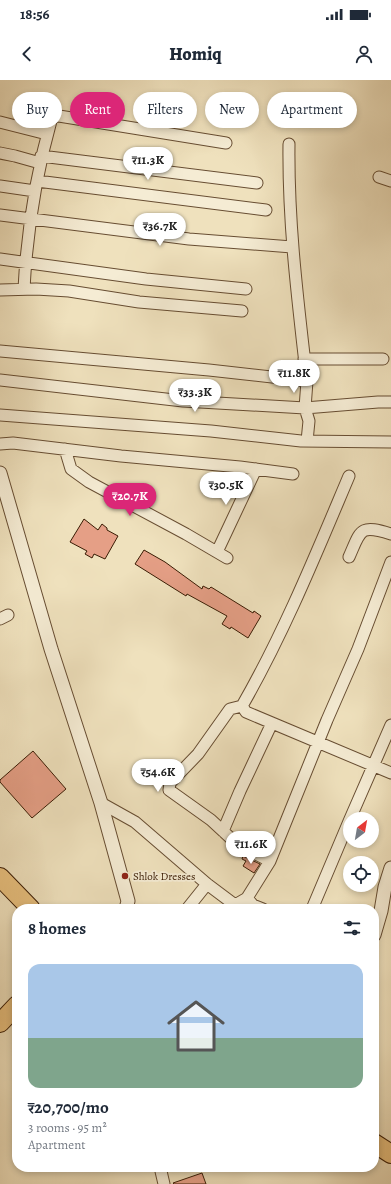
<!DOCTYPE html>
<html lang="en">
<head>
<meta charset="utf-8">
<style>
  :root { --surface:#fff; --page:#f2f2f3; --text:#1f2937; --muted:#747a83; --line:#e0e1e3; --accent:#db2777 }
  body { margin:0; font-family:Alegreya,serif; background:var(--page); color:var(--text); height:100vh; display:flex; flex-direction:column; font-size:15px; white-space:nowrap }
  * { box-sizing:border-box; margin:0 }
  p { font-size:13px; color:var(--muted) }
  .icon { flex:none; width:22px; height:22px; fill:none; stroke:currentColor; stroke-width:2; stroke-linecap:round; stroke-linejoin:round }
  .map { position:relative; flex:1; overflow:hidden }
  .panel { position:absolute; left:12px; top:824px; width:367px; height:268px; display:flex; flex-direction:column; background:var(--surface); border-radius:16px; box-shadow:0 2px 6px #0003 }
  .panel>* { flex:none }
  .banner { position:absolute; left:12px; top:12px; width:367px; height:36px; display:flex; gap:8px }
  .needle { width:26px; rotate:31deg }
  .tools { position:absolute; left:343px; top:732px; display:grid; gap:8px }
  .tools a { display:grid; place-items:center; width:36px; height:36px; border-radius:50%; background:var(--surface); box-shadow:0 2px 6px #0003; font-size:20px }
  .price { position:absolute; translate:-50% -34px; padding:0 9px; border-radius:14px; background:#fff; color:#222; font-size:13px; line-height:26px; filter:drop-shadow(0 1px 2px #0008) }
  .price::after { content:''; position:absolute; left:50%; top:24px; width:12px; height:9px; margin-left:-6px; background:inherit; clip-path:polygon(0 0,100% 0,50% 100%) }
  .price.active { background:var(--accent); color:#fff }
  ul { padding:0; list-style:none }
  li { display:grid; align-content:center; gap:8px; height:212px; padding:0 16px }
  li+li { border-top:1px solid var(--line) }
  li span { display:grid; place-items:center; height:124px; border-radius:12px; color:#555 }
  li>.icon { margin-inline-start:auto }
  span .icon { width:72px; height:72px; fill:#fffc; stroke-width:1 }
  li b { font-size:17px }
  h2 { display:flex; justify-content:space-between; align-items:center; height:48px; padding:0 16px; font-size:17px }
  .tag { padding:0 14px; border-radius:18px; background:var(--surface); box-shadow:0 2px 6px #0003; font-size:14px; line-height:36px }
  .tag.active { background:var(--accent); color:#fff }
  .status { display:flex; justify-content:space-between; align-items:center; height:28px; padding:0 20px; background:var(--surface); direction:ltr }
  .status svg { height:11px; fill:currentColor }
  header { display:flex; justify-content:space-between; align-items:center; height:52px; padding:0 16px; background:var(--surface); font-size:18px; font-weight:800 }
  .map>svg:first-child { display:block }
  .building { fill:#e59f86; stroke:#3a1c04 }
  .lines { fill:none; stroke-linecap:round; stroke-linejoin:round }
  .minor-casing { stroke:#674d32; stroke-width:13 }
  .tertiary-casing { stroke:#674d32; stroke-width:15 }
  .trunk-casing { stroke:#3a1c04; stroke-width:20 }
  .minor { stroke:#f5ecd4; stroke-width:11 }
  .tertiary { stroke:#f5ecd4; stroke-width:13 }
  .trunk { stroke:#e8c07e; stroke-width:18 }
  .poi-dot { fill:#8f2418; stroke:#f5ecd4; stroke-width:1.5 }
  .labels { text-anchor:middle; stroke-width:3.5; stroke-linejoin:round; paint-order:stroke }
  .poi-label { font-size:11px; fill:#3a1c04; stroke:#f5ecd4; text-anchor:start }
</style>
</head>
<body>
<div class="status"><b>18:56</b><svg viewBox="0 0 49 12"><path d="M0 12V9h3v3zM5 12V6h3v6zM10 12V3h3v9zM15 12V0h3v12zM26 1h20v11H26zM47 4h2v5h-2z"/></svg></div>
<header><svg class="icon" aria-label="back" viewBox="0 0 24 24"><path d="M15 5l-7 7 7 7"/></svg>Homiq<svg class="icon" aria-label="person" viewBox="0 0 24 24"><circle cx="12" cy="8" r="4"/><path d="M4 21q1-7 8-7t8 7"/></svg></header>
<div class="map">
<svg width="391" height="1104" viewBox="0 0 391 1104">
  <rect width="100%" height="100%" fill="#efe1bd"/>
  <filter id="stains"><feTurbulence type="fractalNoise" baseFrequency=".005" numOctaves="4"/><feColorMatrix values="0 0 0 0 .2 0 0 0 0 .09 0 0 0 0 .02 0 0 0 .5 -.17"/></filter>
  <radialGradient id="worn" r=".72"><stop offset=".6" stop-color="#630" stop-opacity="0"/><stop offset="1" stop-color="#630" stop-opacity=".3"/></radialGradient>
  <!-- building -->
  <path class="building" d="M 84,439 L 98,450 L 102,444 L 107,448 L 107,450 L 118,456 L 105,479 L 94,474 L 92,478 L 85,474 L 87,471 L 70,462 Z
    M 144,470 L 165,482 L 202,509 L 203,506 L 209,509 L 211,507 L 253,533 L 254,531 L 261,536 L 248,558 L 231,547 L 230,549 L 222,544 L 227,536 L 187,514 L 186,516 L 135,484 Z
    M 33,671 L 66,709 L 32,738 L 0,702 L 0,700 Z
    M 243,776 L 260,784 L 254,793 L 243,786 L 246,781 L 242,779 Z
    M 202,1093 L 206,1104 L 174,1104 L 173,1103 Z"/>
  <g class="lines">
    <defs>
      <path id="minor" d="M 0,42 L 47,54
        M 0,73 L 15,76 L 40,83
        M 41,76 L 257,103
        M 379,97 L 391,101
        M 37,101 L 266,130
        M 0,106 L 35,111
        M 0,135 L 189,159 L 292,167
        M 0,179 L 146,199 L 246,209
        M 24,209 C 27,150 36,94 52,37 L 59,36 L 226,63
        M 0,210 L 36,209 L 69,211 L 139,222 L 242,231
        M 0,271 L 209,290 L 307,301 C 298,222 288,144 289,64
        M 304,279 L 383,279
        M 0,300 L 183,321 L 305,328 L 378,322 L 391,322
        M 307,301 L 305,328 L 309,341 L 307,361
        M 0,335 L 211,351 L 301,361 L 391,362
        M 0,364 L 13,363 L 121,376 L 240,387 L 293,394
        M 65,369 L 71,389 L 89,402 L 186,454 L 227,478
        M 349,396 C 316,474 284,553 242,626 L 246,632 L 391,693
        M 217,472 L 256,389
        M 349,477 C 361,450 359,444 391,454
        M 0,539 L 8,535
        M 242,626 L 230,629 L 198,674 L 170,703 L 169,710 L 211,740 L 238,765 L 270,781
        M 101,723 L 135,742 L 207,804 L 235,825 L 247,818 L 270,781 L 327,640 L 358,569 L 391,482
        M 350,739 L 391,645
        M 223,751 L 240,711 L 272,643
        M 247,818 L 253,825 L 263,829
        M 187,829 L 207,804
        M 312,829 L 350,739
        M 160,1087 L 164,1104"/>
      <path id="tertiary" d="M 0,393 L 51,569 L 101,723 L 128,821 L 126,829
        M 374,855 L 381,831 L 385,807 L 391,788"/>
      <path id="trunk" d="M 0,797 L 31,829
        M 0,943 L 17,925
        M 374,1063 L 391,1074"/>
    </defs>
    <!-- minor casing -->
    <use href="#minor" class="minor-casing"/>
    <!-- tertiary casing -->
    <use href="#tertiary" class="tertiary-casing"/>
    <!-- trunk casing -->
    <use href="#trunk" class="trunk-casing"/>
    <!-- minor -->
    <use href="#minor" class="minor"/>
    <!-- tertiary -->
    <use href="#tertiary" class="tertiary"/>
    <!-- trunk -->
    <use href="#trunk" class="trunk"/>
  </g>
  <!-- markers -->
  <circle class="poi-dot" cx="125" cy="796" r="4"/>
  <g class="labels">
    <!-- poi labels -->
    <g class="poi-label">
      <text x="133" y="800">Shlok Dresses</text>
    </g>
  </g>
  <rect width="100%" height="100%" filter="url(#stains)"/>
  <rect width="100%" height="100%" fill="url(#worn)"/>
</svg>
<div class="tools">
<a><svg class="needle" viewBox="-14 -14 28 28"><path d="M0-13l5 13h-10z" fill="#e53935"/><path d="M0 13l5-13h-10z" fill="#747a83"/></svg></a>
<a><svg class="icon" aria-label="locate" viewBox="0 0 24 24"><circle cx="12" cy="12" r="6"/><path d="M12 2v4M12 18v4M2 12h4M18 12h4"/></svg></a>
</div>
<b class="price" style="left:148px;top:101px">₹11.3K</b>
<b class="price" style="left:160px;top:167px">₹36.7K</b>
<b class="price" style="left:294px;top:314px">₹11.8K</b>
<b class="price" style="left:195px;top:333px">₹33.3K</b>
<b class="price" style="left:226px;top:426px">₹30.5K</b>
<b class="price active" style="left:130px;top:437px">₹20.7K</b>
<b class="price" style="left:158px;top:713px">₹54.6K</b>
<b class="price" style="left:251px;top:785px">₹11.6K</b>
<div class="banner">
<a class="tag">Buy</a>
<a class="tag active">Rent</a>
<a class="tag">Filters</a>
<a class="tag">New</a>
<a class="tag">Apartment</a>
</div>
<section class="panel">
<h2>8 homes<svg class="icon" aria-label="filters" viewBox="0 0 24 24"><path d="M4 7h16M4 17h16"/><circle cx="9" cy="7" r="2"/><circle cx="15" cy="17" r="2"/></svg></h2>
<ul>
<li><span style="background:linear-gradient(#a9c7e8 60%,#7fa58c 0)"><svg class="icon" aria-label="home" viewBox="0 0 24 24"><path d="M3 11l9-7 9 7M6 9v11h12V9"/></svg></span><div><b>₹20,700/mo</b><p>3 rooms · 95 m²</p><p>Apartment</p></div></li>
</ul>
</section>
</div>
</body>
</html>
